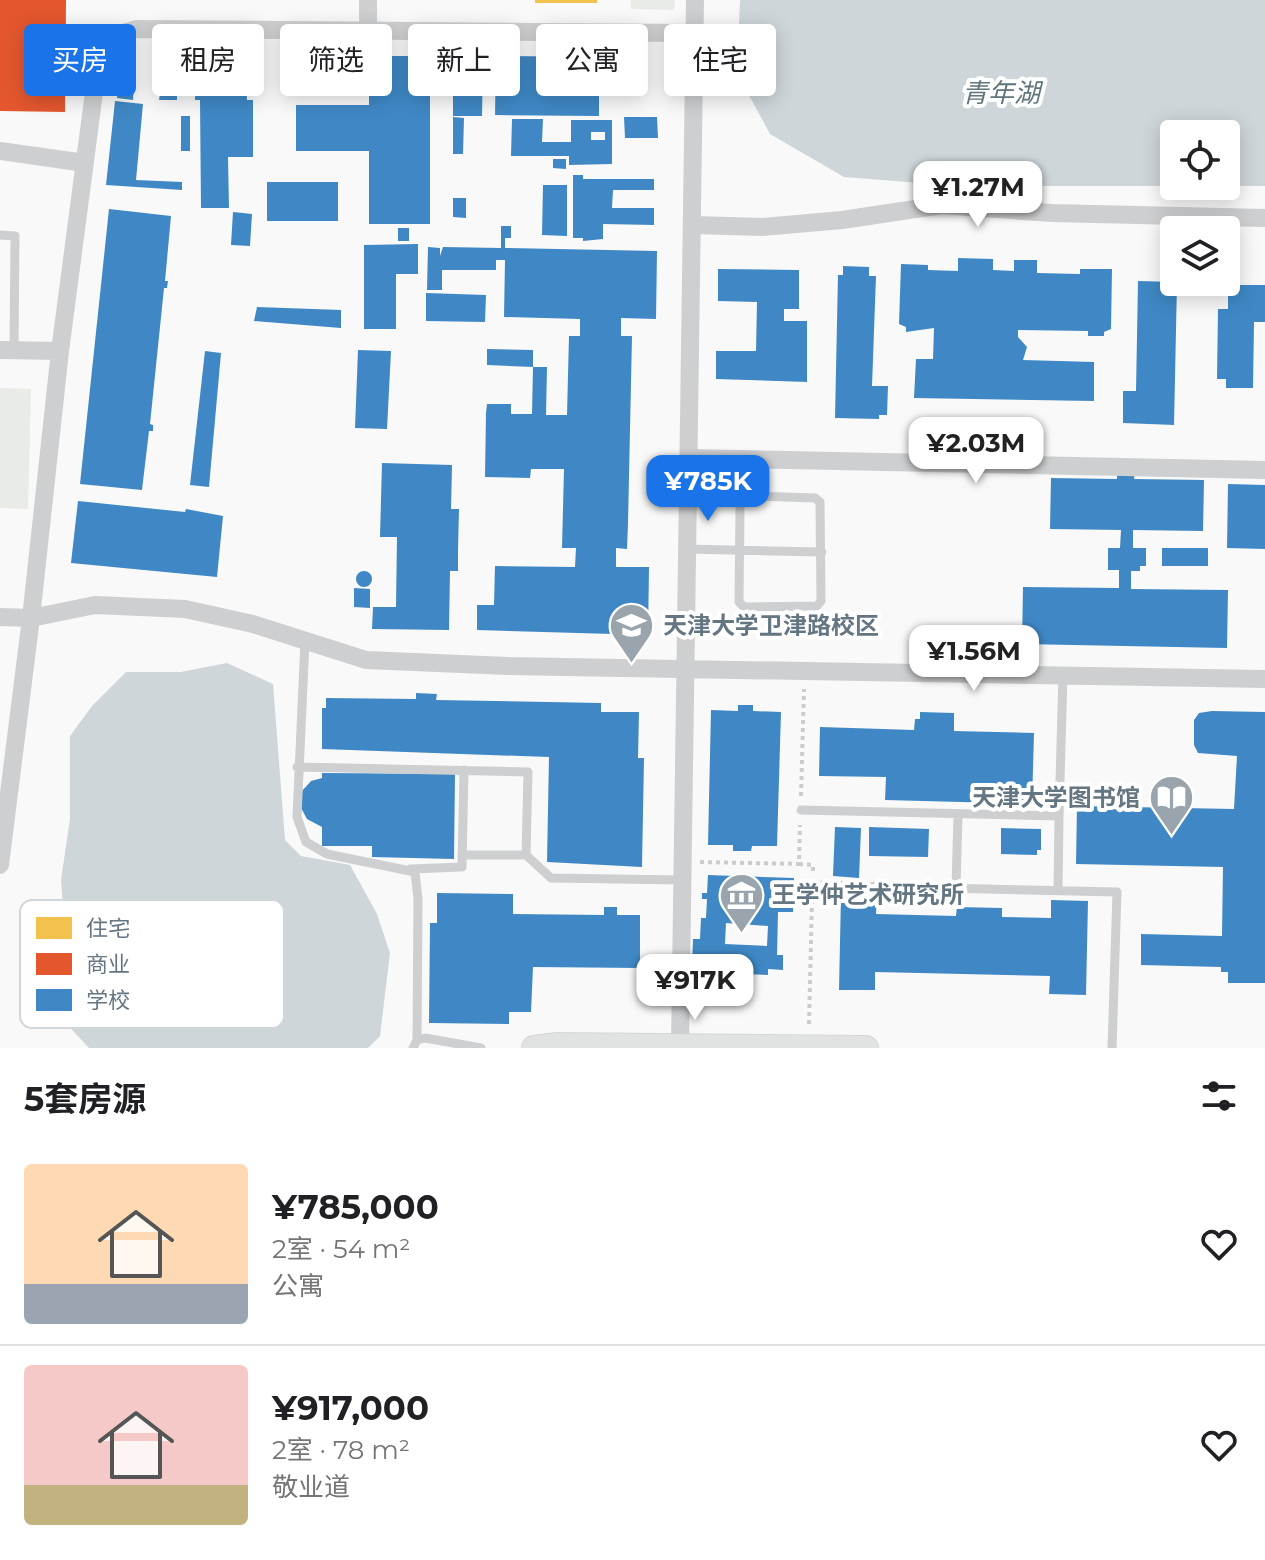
<!DOCTYPE html>
<html lang="zh">
<head>
<meta charset="utf-8">
<style>
  :root { --surface:#fff; --page:#f2f2f2; --text:#202124; --muted:#757577; --line:#e0e0e0; --accent:#1a73e8 }
  body { margin:0; font-family:Montserrat,"Noto Sans SC",sans-serif; background:var(--page); color:var(--text); height:100vh; display:flex; flex-direction:column; font-size:30px; white-space:nowrap }
  * { box-sizing:border-box; margin:0 }
  p { font-size:26px; color:var(--muted) }
  .icon { flex:none; width:44px; height:44px; fill:none; stroke:currentColor; stroke-width:2; stroke-linecap:round; stroke-linejoin:round }
  .map { position:relative; height:1048px; overflow:hidden }
  .details { display:flex; flex-direction:column; background:var(--surface); flex:1 }
  .details>* { flex:none }
  .top-card { position:absolute; left:24px; top:24px; width:800px; height:72px; display:flex; gap:16px }
  .tools { position:absolute; left:1160px; top:120px; display:grid; gap:16px }
  .tools a { display:grid; place-items:center; width:80px; height:80px; border-radius:8px; background:var(--surface); box-shadow:0 4px 20px #0003; font-size:40px }
  .price { position:absolute; translate:-50% -68px; padding:0 18px; border-radius:16px; background:#fff; color:#222; font-size:26px; line-height:52px; filter:drop-shadow(0 2px 4px #0008) }
  .price::after { content:''; position:absolute; left:50%; top:48px; width:24px; height:18px; margin-left:-12px; background:inherit; clip-path:polygon(0 0,100% 0,50% 100%) }
  .price.selected { background:var(--accent); color:#fff }
  ul { padding:0; list-style:none }
  li { display:flex; align-items:center; gap:24px; height:200px; padding:0 24px }
  li+li { border-top:2px solid var(--line) }
  li span { display:grid; place-items:center; flex:none; width:224px; height:160px; border-radius:8px; color:#555 }
  li>.icon { margin-inline-start:auto }
  span .icon { width:96px; height:96px; fill:#fffc; stroke-width:1 }
  li b { font-size:34px }
  h2 { display:flex; justify-content:space-between; align-items:center; height:96px; padding:0 24px; font-size:34px }
  .tag { padding:0 28px; border-radius:8px; background:var(--surface); box-shadow:0 4px 20px #0003; font-size:28px; line-height:72px }
  .tag.selected { background:var(--accent); color:#fff }
  .map>svg:first-child { display:block }
  .green { fill:#e8ebe6 }
  .water { fill:#ced6d9; fill-rule:evenodd }
  .homes { fill:#f2c14e }
  .shops { fill:#e4572e }
  .schools { fill:#3f88c5; fill-rule:evenodd }
  .lines { fill:none; stroke-linecap:round; stroke-linejoin:round }
  .secondary-casing { stroke:#d5d6d7; stroke-width:26 }
  .path { stroke:#cbcccd; stroke-width:4; stroke-dasharray:4 4; stroke-linecap:butt }
  .lane { stroke:#cecfd0; stroke-width:9 }
  .street { stroke:#cecfd0; stroke-width:18 }
  .secondary { stroke:#e1e2e2; stroke-width:24 }
  .labels { text-anchor:middle; stroke-width:8; stroke-linejoin:round; paint-order:stroke }
  .poi-label { font-size:24px; font-weight:bold; fill:#657683; stroke:#fff; text-anchor:start }
  .water-label { font-size:26px; font-style:italic; fill:#60757c; stroke:#fff }
  .key { fill:#fff; stroke:#d1d6da; stroke-width:2 }
  .key-label { font-size:22px; fill:#657683 }
</style>
</head>
<body>
<div class="map">
<svg width="1265" height="1048" viewBox="0 0 1265 1048">
  <rect width="100%" height="100%" fill="#f9f9f9"/>
  <!-- green -->
  <path class="green" d="M 631,0 L 675,0 L 674,10 L 631,9 Z
    M 0,388 L 31,389 L 28,509 L 0,508 Z"/>
  <!-- water -->
  <path class="water" d="M 740,0 L 1265,0 L 1265,186 L 957,186 L 844,177 L 770,134 L 737,73 ZM 1174,134 L 1226,134 L 1226,186 L 1174,186 Z
    M 227,663 L 273,684 L 285,840 L 301,856 L 350,865 L 377,914 L 390,953 L 380,1036 L 368,1048 L 89,1048 L 64,1021 L 68,972 L 61,880 L 70,819 L 70,736 L 92,706 L 126,672 L 181,672 Z"/>
  <!-- homes -->
  <path class="homes" d="M 535,0 L 597,0 L 597,3 L 535,3 Z"/>
  <!-- shops -->
  <path class="shops" d="M 0,0 L 66,0 L 65,112 L 0,111 Z"/>
  <!-- schools -->
  <path class="schools" d="M 369,56 L 430,56 L 430,224 L 369,224 L 369,151 L 296,151 L 296,105 L 369,105 Z
    M 496,56 L 599,57 L 599,116 L 495,115 Z
    M 164,57 L 189,57 L 188,87 L 163,86 Z
    M 196,61 L 246,61 L 253,67 L 246,75 L 247,100 L 253,100 L 253,157 L 228,157 L 229,208 L 201,208 L 200,100 L 195,100 Z
    M 453,61 L 483,61 L 482,116 L 453,116 Z
    M 121,70 L 135,71 L 133,100 L 117,98 Z
    M 160,94 L 177,94 L 177,100 L 159,100 Z
    M 115,101 L 143,104 L 136,180 L 182,182 L 182,190 L 106,185 Z
    M 181,116 L 190,116 L 190,151 L 181,151 Z
    M 453,117 L 464,118 L 463,154 L 453,154 Z
    M 624,117 L 657,117 L 658,138 L 625,138 Z
    M 512,119 L 543,119 L 542,142 L 571,142 L 571,120 L 612,120 L 612,164 L 569,165 L 569,156 L 511,156 ZM 591,132 L 605,132 L 605,140 L 591,140 Z
    M 553,159 L 566,159 L 566,169 L 553,168 Z
    M 573,175 L 583,175 L 583,179 L 654,179 L 654,190 L 613,190 L 612,208 L 654,208 L 654,225 L 603,224 L 603,239 L 583,241 L 583,238 L 573,238 Z
    M 267,182 L 338,182 L 338,221 L 267,221 Z
    M 543,185 L 567,185 L 567,236 L 542,235 Z
    M 453,198 L 466,198 L 466,218 L 453,217 Z
    M 109,209 L 171,216 L 165,281 L 168,281 L 167,288 L 164,288 L 150,424 L 153,425 L 153,431 L 149,431 L 142,490 L 80,484 Z
    M 233,212 L 252,214 L 250,246 L 231,245 Z
    M 501,226 L 511,226 L 511,238 L 505,238 L 505,248 L 657,251 L 656,319 L 621,318 L 621,336 L 632,336 L 628,523 L 627,549 L 616,548 L 616,567 L 649,567 L 648,635 L 477,630 L 477,605 L 494,605 L 495,566 L 575,567 L 576,548 L 562,548 L 564,469 L 531,469 L 530,478 L 485,477 L 486,413 L 487,404 L 511,404 L 511,414 L 532,414 L 533,367 L 547,367 L 546,415 L 567,415 L 569,336 L 580,336 L 580,319 L 504,317 L 505,260 L 496,260 L 496,270 L 442,270 L 442,290 L 427,290 L 428,247 L 440,248 L 440,256 L 443,247 L 501,248 Z
    M 398,228 L 409,228 L 409,241 L 398,241 Z
    M 418,244 L 418,274 L 396,274 L 396,329 L 364,329 L 364,245 Z
    M 958,258 L 993,259 L 993,270 L 1014,271 L 1014,260 L 1037,260 L 1037,273 L 1080,274 L 1080,269 L 1112,269 L 1111,329 L 1104,332 L 1104,336 L 1088,336 L 1088,331 L 1018,330 L 1018,337 L 1027,347 L 1023,360 L 1094,362 L 1094,401 L 914,398 L 916,359 L 933,359 L 934,328 L 906,332 L 906,327 L 899,324 L 901,264 L 928,265 L 928,270 L 958,271 Z
    M 843,266 L 869,267 L 869,276 L 876,276 L 872,386 L 888,386 L 887,415 L 879,415 L 879,419 L 835,418 L 838,275 L 843,275 Z
    M 718,269 L 799,270 L 799,309 L 784,309 L 784,321 L 807,321 L 807,382 L 716,379 L 716,351 L 756,351 L 757,302 L 718,301 Z
    M 1138,281 L 1177,282 L 1174,425 L 1123,423 L 1123,391 L 1136,391 Z
    M 1228,285 L 1265,285 L 1265,322 L 1254,322 L 1253,388 L 1226,388 L 1226,379 L 1217,379 L 1218,309 L 1228,309 Z
    M 426,293 L 486,295 L 485,322 L 426,321 Z
    M 257,307 L 341,310 L 341,328 L 254,321 Z
    M 487,349 L 533,350 L 533,367 L 487,365 Z
    M 358,350 L 391,351 L 387,429 L 355,428 Z
    M 205,351 L 221,353 L 209,487 L 190,485 Z
    M 382,463 L 452,465 L 451,509 L 459,509 L 458,550 L 458,571 L 450,571 L 449,630 L 372,629 L 373,607 L 396,607 L 397,537 L 380,537 Z
    M 1117,471 L 1135,471 L 1134,479 L 1204,480 L 1203,531 L 1133,530 L 1133,548 L 1146,548 L 1146,566 L 1140,566 L 1140,571 L 1131,571 L 1131,589 L 1228,590 L 1227,648 L 1022,644 L 1023,587 L 1119,588 L 1119,570 L 1108,570 L 1108,548 L 1120,548 L 1121,530 L 1050,529 L 1051,478 L 1117,479 Z
    M 1228,484 L 1265,485 L 1265,549 L 1227,548 Z
    M 78,501 L 185,512 L 186,509 L 223,516 L 217,577 L 71,563 Z
    M 1162,548 L 1208,548 L 1208,566 L 1162,566 Z
    M356 579a8 8 0 1 1 16 0a8 8 0 1 1-16 0Z
    M 354,588 L 370,589 L 370,608 L 354,607 Z
    M 416,693 L 437,694 L 436,700 L 601,703 L 601,712 L 639,712 L 638,758 L 644,758 L 642,867 L 547,862 L 549,757 L 322,749 L 322,708 L 326,708 L 326,698 L 416,699 Z
    M 738,705 L 753,705 L 753,711 L 781,712 L 777,846 L 752,846 L 751,851 L 733,851 L 733,845 L 708,845 L 711,710 L 738,711 Z
    M 1212,711 L 1265,712 L 1265,983 L 1228,983 L 1228,972 L 1221,972 L 1221,967 L 1141,965 L 1141,934 L 1222,936 L 1223,867 L 1076,864 L 1077,806 L 1234,809 L 1237,756 L 1198,753 L 1194,745 L 1194,720 L 1199,713 Z
    M 920,712 L 954,713 L 954,731 L 1034,733 L 1032,804 L 885,800 L 886,777 L 819,776 L 820,727 L 914,730 L 915,719 L 920,719 Z
    M 322,773 L 455,774 L 454,859 L 372,857 L 372,846 L 322,846 L 322,827 L 307,819 L 300,806 L 302,791 L 311,781 L 322,778 Z
    M 835,827 L 861,828 L 859,878 L 833,876 Z
    M 869,827 L 929,829 L 928,857 L 869,856 Z
    M 1001,828 L 1041,829 L 1041,850 L 1037,850 L 1037,855 L 1001,854 Z
    M 708,875 L 794,878 L 793,912 L 778,912 L 777,955 L 783,955 L 783,970 L 768,969 L 768,975 L 711,973 L 711,966 L 692,966 L 693,939 L 700,939 L 701,918 L 706,918 L 707,899 L 702,899 L 702,893 L 707,893 ZM 726,923 L 768,926 L 767,946 L 725,944 Z
    M 437,893 L 513,894 L 513,914 L 604,915 L 604,907 L 617,907 L 617,915 L 640,915 L 640,968 L 533,967 L 531,1012 L 509,1012 L 509,1024 L 429,1023 L 430,923 L 437,923 Z
    M 841,895 L 877,896 L 876,914 L 956,916 L 957,907 L 1002,908 L 1002,917 L 1051,918 L 1051,900 L 1088,901 L 1086,995 L 1049,994 L 1050,976 L 875,972 L 875,990 L 839,990 Z"/>
  <g class="lines">
    <defs>
      <path id="secondary" d="M 534,1048 L 557,1045 L 866,1048"/>
    </defs>
    <!-- secondary casing -->
    <use href="#secondary" class="secondary-casing"/>
    <!-- path -->
    <path class="path" d="M 801,796 L 804,689
      M 700,862 L 799,864 L 800,825
      M 799,864 L 813,865 L 813,872
      M 809,1024 L 812,901"/>
    <!-- lane -->
    <path class="lane" d="M 0,235 L 15,236 L 14,350
      M 755,496 L 815,498 L 820,502 L 821,601 L 817,606 L 744,607 L 739,602 L 740,507 L 745,497 Z
      M 686,549 L 822,552
      M 305,641 L 297,817 L 306,842 L 327,854 L 415,872 L 418,899 L 417,1040
      M 297,767 L 528,772 L 526,855
      M 801,810 L 1059,816 L 1063,674
      M 462,855 L 526,855 L 551,878 L 681,880
      M 410,869 L 462,867 L 464,770
      M 813,885 L 1117,892 L 1112,1048
      M 956,888 L 958,814
      M 1058,890 L 1059,816
      M 413,1048 L 417,1040 L 425,1038 L 481,1048"/>
    <!-- street -->
    <path class="street" d="M 368,31 L 368,0
      M 695,33 L 136,29 L 110,37 L 98,62 L 60,351 L 31,618 L 95,605 L 185,609 L 253,624 L 366,660 L 508,666 L 1265,679
      M 0,151 L 85,163
      M 694,225 L 762,227 L 842,220 L 942,205 L 1052,213 L 1265,218
      M 0,350 L 60,351
      M 688,458 L 1265,470
      M 0,617 L 31,618 L 0,865
      M 680,1046 L 695,0"/>
    <!-- secondary -->
    <use href="#secondary" class="secondary"/>
  </g>
  <!-- icons -->
  <defs>
    <symbol id="university-pin" viewBox="-11 -11 22 30"><path d="M0 17L-7.5 6A9.5 9.5 0 1 1 7.5 6Z" fill="#99a4ac" stroke="#fff"/><path d="M0-5L7-2L0 1L-7-2ZM-4 1L0 2.5L4 1V4Q0 6-4 4Z" fill="#fff"/></symbol>
    <symbol id="library-pin" viewBox="-11 -11 22 30"><path d="M0 17L-7.5 6A9.5 9.5 0 1 1 7.5 6Z" fill="#99a4ac" stroke="#fff"/><path d="M-6-4Q-3-5.5-.7-3.5V5Q-3 3-6 4ZM6-4Q3-5.5 .7-3.5V5Q3 3 6 4Z" fill="#fff"/></symbol>
    <symbol id="museum-pin" viewBox="-11 -11 22 30"><path d="M0 17L-7.5 6A9.5 9.5 0 1 1 7.5 6Z" fill="#99a4ac" stroke="#fff"/><path d="M0-6L6-3V-2H-6V-3ZM-5-1h2V3h-2ZM-1-1h2V3h-2ZM3-1h2V3H3ZM-6 4H6V6H-6Z" fill="#fff"/></symbol>
  </defs>
  <g fill-rule="evenodd">
    <use href="#university-pin" x="606" y="600" width="51" height="69"/>
    <use href="#library-pin" x="1146" y="772" width="51" height="69"/>
    <use href="#museum-pin" x="716" y="870" width="51" height="69"/>
  </g>
  <g class="labels">
    <!-- poi labels -->
    <g class="poi-label">
      <text x="663" y="634">天津大学卫津路校区</text>
      <text x="1140" y="806" text-anchor="end">天津大学图书馆</text>
      <text x="772" y="903">王学仲艺术研究所</text>
    </g>
    <!-- water labels -->
    <g class="water-label">
      <text x="1001" y="102">青年湖</text>
    </g>
  </g>
  <!-- legend -->
  <rect x="20" y="900" width="264" height="128" rx="12" class="key"/>
  <rect x="36" y="917" width="36" height="22" fill="#f2c14e"/>
  <rect x="36" y="953" width="36" height="22" fill="#e4572e"/>
  <rect x="36" y="989" width="36" height="22" fill="#3f88c5"/>
  <g class="key-label">
    <text x="86" y="936">住宅</text>
    <text x="86" y="972">商业</text>
    <text x="86" y="1008">学校</text>
  </g>
</svg>
<div class="tools">
<a><svg class="icon" aria-label="locate" viewBox="0 0 24 24"><circle cx="12" cy="12" r="6"/><path d="M12 2v4M12 18v4M2 12h4M18 12h4"/></svg></a>
<a><svg class="icon" aria-label="layers" viewBox="0 0 24 24"><path d="M12 4l9 5-9 5-9-5zM3 14l9 5 9-5"/></svg></a>
</div>
<b class="price" style="left:978px;top:229px">¥1.27M</b>
<b class="price" style="left:976px;top:485px">¥2.03M</b>
<b class="price selected" style="left:708px;top:523px">¥785K</b>
<b class="price" style="left:974px;top:693px">¥1.56M</b>
<b class="price" style="left:695px;top:1022px">¥917K</b>
<div class="top-card">
<a class="tag selected">买房</a>
<a class="tag">租房</a>
<a class="tag">筛选</a>
<a class="tag">新上</a>
<a class="tag">公寓</a>
<a class="tag">住宅</a>
</div>
</div>
<section class="details">
<h2>5套房源<svg class="icon" aria-label="filters" viewBox="0 0 24 24"><path d="M4 7h16M4 17h16"/><circle cx="9" cy="7" r="2"/><circle cx="15" cy="17" r="2"/></svg></h2>
<ul>
<li><span style="background:linear-gradient(#ffd9b3 75%,#9aa5b1 0)"><svg class="icon" aria-label="home" viewBox="0 0 24 24"><path d="M3 11l9-7 9 7M6 9v11h12V9"/></svg></span><div><b>¥785,000</b><p>2室 · 54 m²</p><p>公寓</p></div><svg class="icon" aria-label="heart" viewBox="0 0 24 24"><path d="M12 20l-8-8c-3-5 5-10 8-4 3-6 11-1 8 4z"/></svg></li>
<li><span style="background:linear-gradient(#f6c9c9 75%,#c2b280 0)"><svg class="icon" aria-label="home" viewBox="0 0 24 24"><path d="M3 11l9-7 9 7M6 9v11h12V9"/></svg></span><div><b>¥917,000</b><p>2室 · 78 m²</p><p>敬业道</p></div><svg class="icon" aria-label="heart" viewBox="0 0 24 24"><path d="M12 20l-8-8c-3-5 5-10 8-4 3-6 11-1 8 4z"/></svg></li>
</ul>
</section>
</body>
</html>
